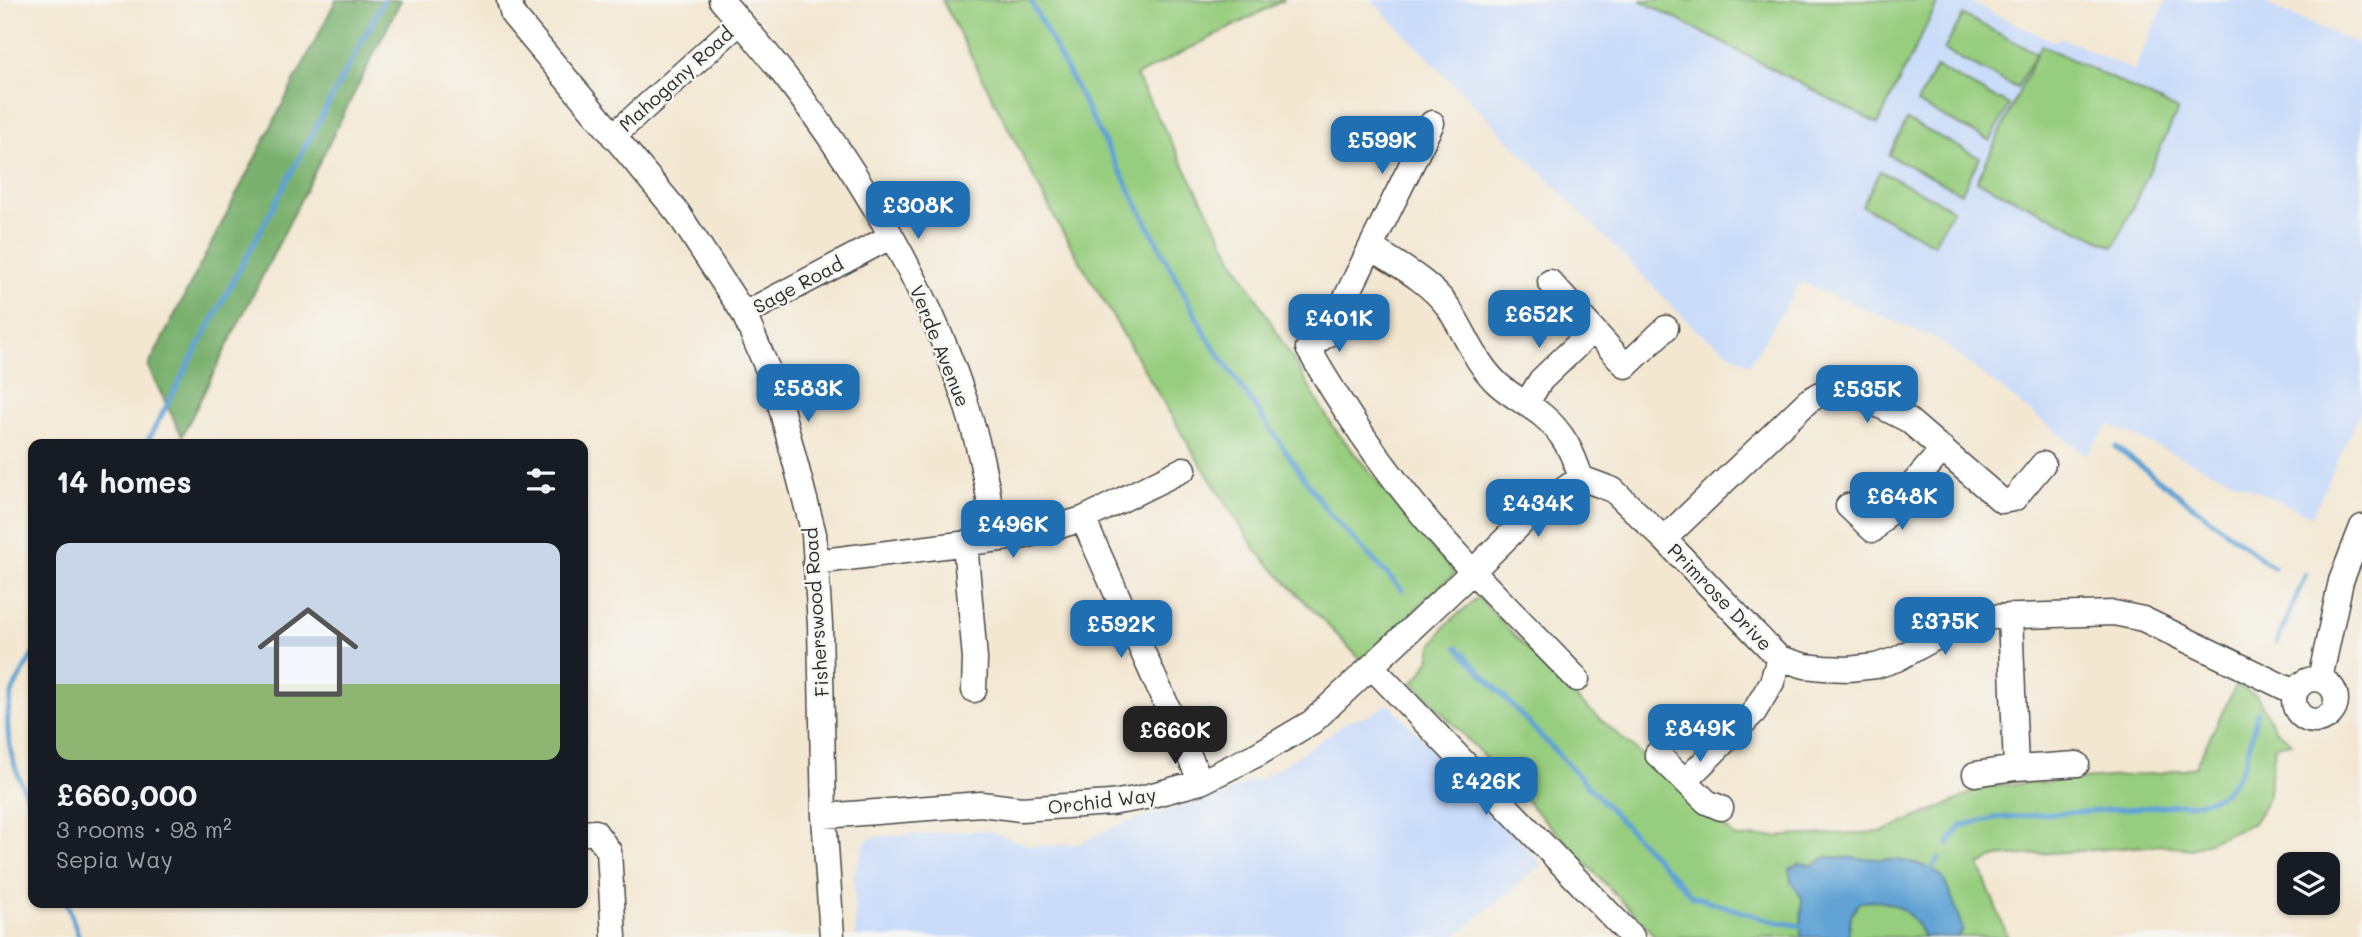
<!DOCTYPE html>
<html lang="en">
<head>
<meta charset="utf-8">
<style>
  :root { --surface:#171b24; --page:#242831; --text:#f1f3f6; --muted:#9ea1a6; --line:#363941; --accent:#1f6fb2 }
  body { margin:0; font-family:Mali,sans-serif; background:var(--page); color:var(--text); height:100vh; display:flex; flex-direction:column; font-size:26px; white-space:nowrap }
  * { box-sizing:border-box; margin:0 }
  p { font-size:23px; color:var(--muted) }
  .icon { flex:none; width:38px; height:38px; fill:none; stroke:currentColor; stroke-width:2; stroke-linecap:round; stroke-linejoin:round }
  .map { position:relative; flex:1; overflow:hidden }
  .panel { position:absolute; left:28px; top:439px; width:560px; height:469px; display:flex; flex-direction:column; background:var(--surface); border-radius:14px; box-shadow:0 2px 5px #0004 }
  .panel>* { flex:none }
  .controls { position:absolute; left:2277px; top:852px; display:grid; gap:14px }
  .controls a { display:grid; place-items:center; width:63px; height:63px; border-radius:14px; background:var(--surface); box-shadow:0 2px 5px #0004; font-size:35px }
  .price { position:absolute; translate:-50% -60px; padding:0 16px; border-radius:14px; background:var(--accent); color:#fff; font-size:23px; line-height:46px; filter:drop-shadow(0 2px 4px #0008) }
  .price::after { content:''; position:absolute; left:50%; top:42px; width:21px; height:16px; margin-left:-10px; background:inherit; clip-path:polygon(0 0,100% 0,50% 100%) }
  .price.on { background:#222; color:#fff }
  ul { padding:0; list-style:none }
  li { display:grid; align-content:center; gap:14px; height:371px; padding:0 28px }
  li+li { border-top:2px solid var(--line) }
  li span { display:grid; place-items:center; height:217px; border-radius:14px; color:#555 }
  li>.icon { margin-inline-start:auto }
  span .icon { width:126px; height:126px; fill:#fffc; stroke-width:1 }
  li b { font-size:30px }
  h2 { display:flex; justify-content:space-between; align-items:center; height:84px; padding:0 28px; font-size:30px }
  .map>svg:first-child { display:block }
  .built { fill:#cadcf9 }
  .green { fill:#97cd7e; stroke:#617c54; stroke-width:2 }
  .forest { fill:#79b06d; stroke:#526e4c; stroke-width:2 }
  .water { fill:#60a3d4; stroke:#466780; stroke-width:2 }
  .lines { fill:none; stroke-linecap:round; stroke-linejoin:round }
  .stream { stroke:#60a3d4; stroke-width:5 }
  .minor-casing { stroke:#494744; stroke-width:27 }
  .minor { stroke:#fff; stroke-width:24 }
  .labels { text-anchor:middle; stroke-width:5; stroke-linejoin:round; paint-order:stroke }
  .street-label { font-size:19px; fill:#2b2b2b; stroke:#f6f6f2 }
</style>
</head>
<body>
<div class="map">
<svg width="2362" height="937" viewBox="0 0 2362 937">
  <rect width="100%" height="100%" fill="#f6f6f2"/>
  <filter id="ink" filterUnits="userSpaceOnUse"><feTurbulence type="fractalNoise" baseFrequency=".0143" numOctaves="2"/><feDisplacementMap in="SourceGraphic" scale="14" xChannelSelector="R" yChannelSelector="G"/><feConvolveMatrix kernelMatrix="1 2 1 2 8 2 1 2 1" color-interpolation-filters="sRGB"/></filter>
  <filter id="wash" filterUnits="userSpaceOnUse"><feTurbulence type="fractalNoise" baseFrequency=".00686" numOctaves="4" result="noise"/><feDisplacementMap in="SourceGraphic" scale="28" xChannelSelector="R" yChannelSelector="G"/><feGaussianBlur stdDeviation="1.57" result="paint"/><feColorMatrix in="noise" values="0 0 0 0 0 0 0 0 0 0 0 0 0 0 0 0 0 1.4 0 .05"/><feComposite in="paint" operator="in"/></filter>
  <g filter="url(#wash)">
    <rect width="100%" height="100%" fill="#f3e7d2"/>
    <!-- built -->
    <path class="built" d="M 1371,0 L 1965,0 L 2052,41 L 2062,38 L 2134,71 L 2166,0 L 2257,0 L 2362,46 L 2362,408 L 2312,516 L 2109,425 L 2086,455 L 1937,339 L 1801,282 L 1749,365 L 1697,331 Z
      M 1389,704 L 1542,864 L 1454,937 L 856,937 L 854,874 L 866,841 L 872,837 L 986,830 L 1030,846 L 1077,844 L 1124,823 L 1222,795 L 1271,772 L 1307,750 L 1350,720 L 1367,716 Z"/>
    <!-- green -->
    <path class="green" d="M 942,0 L 1284,0 L 1136,76 L 1234,260 L 1333,427 L 1426,541 L 1455,573 L 1361,660 L 1258,553 L 1191,449 L 1058,224 Z
      M 1640,0 L 1939,0 L 1878,124 Z
      M 1963,15 L 2036,53 L 2017,88 L 1944,50 Z
      M 2041,45 L 2178,110 L 2114,247 L 1977,181 Z
      M 1936,67 L 2009,105 L 1990,141 L 1917,103 Z
      M 1907,120 L 1980,158 L 1961,193 L 1889,155 Z
      M 1880,171 L 1953,209 L 1934,244 L 1862,206 Z
      M 1478,597 L 1568,691 L 1737,838 L 1882,832 L 1960,799 L 1980,787 L 2160,773 L 2195,767 L 2236,685 L 2257,696 L 2275,729 L 2292,743 L 2275,746 L 2268,799 L 2253,823 L 2192,849 L 2162,845 L 1996,857 L 1979,865 L 2008,937 L 1656,937 L 1413,682 L 1421,674 L 1429,660 L 1432,646 L 1446,625 Z"/>
    <!-- forest -->
    <path class="forest" d="M 336,0 L 401,0 L 182,436 L 148,367 Z"/>
    <!-- water -->
    <path class="water" d="M 1827,857 C 1854,859 1928,854 1943,879 C 1953,894 1957,914 1963,930 L 1957,937 L 1924,937 C 1910,908 1892,898 1859,902 L 1851,916 L 1848,937 L 1801,937 L 1802,898 L 1791,882 L 1790,869 L 1800,863 L 1812,865 Z"/>
    <g class="lines">
      <!-- stream -->
      <path class="stream" d="M 1030,0 L 1207,337 L 1327,511 L 1402,590
        M 146,444 L 384,0
        M 2116,447 L 2274,568
        M 2277,642 L 2306,574
        M 1457,647 L 1692,896 L 1772,921 L 1801,926
        M 33,654 C 26,667 18,679 12,693 C 0,732 15,774 33,808
        M 1948,844 L 1961,826 L 1994,818 L 2192,804 C 2199,802 2207,801 2214,798 C 2246,784 2250,742 2257,712
        M 1931,869 L 1939,859
        M 67,903 L 79,937"/>
    </g>
  </g>
  <g filter="url(#ink)">
    <g class="lines">
      <defs>
        <path id="minor" d="M 509,0 L 513,15 L 678,213 L 744,314 L 776,389 L 814,534 L 820,625 L 824,816 L 832,937
          M 721,0 C 838,129 956,314 987,487 C 990,504 992,522 994,540
          M 1432,123 L 1328,334 L 1308,348 C 1345,413 1388,475 1437,532 C 1481,583 1530,630 1577,679
          M 613,136 L 740,22
          M 1372,248 C 1398,265 1429,281 1448,307 C 1465,332 1475,363 1498,384 C 1511,396 1528,404 1542,415 C 1563,432 1573,453 1581,478 L 1613,490 L 1664,539 L 1779,658 L 1805,666 L 1824,668 L 1848,669 L 1876,666 L 1897,659 L 1968,620 L 1989,617 L 2114,613 L 2143,619 L 2294,692
          M 1550,282 L 1626,366 L 1666,328
          M 744,314 L 890,237
          M 1526,404 L 1541,380 L 1593,330
          M 1848,506 L 1873,530 L 1943,449
          M 1083,519 L 1201,782
          M 1664,539 L 1808,401 L 1826,391 L 1849,390 L 1908,420 L 2002,501 L 2014,499 L 2043,464
          M 965,543 L 975,659 L 974,690
          M 815,562 L 1025,536 L 1083,519 L 1184,469
          M 2010,616 L 2016,768
          M 1372,667 L 1632,937
          M2294 700a21 21 0 1 1 42 0a21 21 0 1 1-42 0Z
          M 2320,679 L 2341,581 L 2362,527
          M 1657,754 L 1707,802 L 1721,808
          M 1975,774 L 2016,768 L 2077,764
          M 1685,781 L 1754,712 L 1772,682 L 1779,658
          M 824,816 L 981,804 L 1021,809 L 1111,803 L 1141,798 L 1201,782 L 1258,754 L 1312,722 L 1472,572 L 1541,504 L 1581,478
          M 583,833 L 595,832 L 609,851 L 614,937"/>
      </defs>
      <!-- minor casing -->
      <use href="#minor" class="minor-casing"/>
      <!-- minor -->
      <use href="#minor" class="minor"/>
    </g>
  </g>
  <g class="labels">
    <!-- street labels -->
    <g class="street-label">
      <text transform="translate(676 79) rotate(-42)" y="7">Mahogany Road</text>
      <text transform="translate(798 285) rotate(-28)" y="7">Sage Road</text>
      <text transform="translate(940 346) rotate(68)" y="7">Verde Avenue</text>
      <text transform="translate(1720 597) rotate(46)" y="7">Primrose Drive</text>
      <text transform="translate(816 612) rotate(-94)" y="7">Fisherswood Road</text>
      <text transform="translate(1102 801) rotate(-7)" y="7">Orchid Way</text>
    </g>
  </g>
</svg>
<div class="controls">
<a><svg class="icon" aria-label="layers" viewBox="0 0 24 24"><path d="M12 4l9 5-9 5-9-5zM3 14l9 5 9-5"/></svg></a>
</div>
<b class="price" style="left:1382px;top:176px">£599K</b>
<b class="price" style="left:918px;top:241px">£308K</b>
<b class="price" style="left:1539px;top:350px">£652K</b>
<b class="price" style="left:1339px;top:354px">£401K</b>
<b class="price" style="left:808px;top:424px">£583K</b>
<b class="price" style="left:1867px;top:425px">£535K</b>
<b class="price" style="left:1902px;top:532px">£648K</b>
<b class="price" style="left:1538px;top:539px">£434K</b>
<b class="price" style="left:1013px;top:560px">£496K</b>
<b class="price" style="left:1945px;top:657px">£375K</b>
<b class="price" style="left:1121px;top:660px">£592K</b>
<b class="price" style="left:1700px;top:764px">£849K</b>
<b class="price on" style="left:1175px;top:766px">£660K</b>
<b class="price" style="left:1486px;top:817px">£426K</b>
<section class="panel">
<h2>14 homes<svg class="icon" aria-label="filters" viewBox="0 0 24 24"><path d="M4 7h16M4 17h16"/><circle cx="9" cy="7" r="2"/><circle cx="15" cy="17" r="2"/></svg></h2>
<ul>
<li><span style="background:linear-gradient(#c9d6e8 65%,#8fb573 0)"><svg class="icon" aria-label="home" viewBox="0 0 24 24"><path d="M3 11l9-7 9 7M6 9v11h12V9"/></svg></span><div><b>£660,000</b><p>3 rooms · 98 m²</p><p>Sepia Way</p></div></li>
</ul>
</section>
</div>
</body>
</html>
